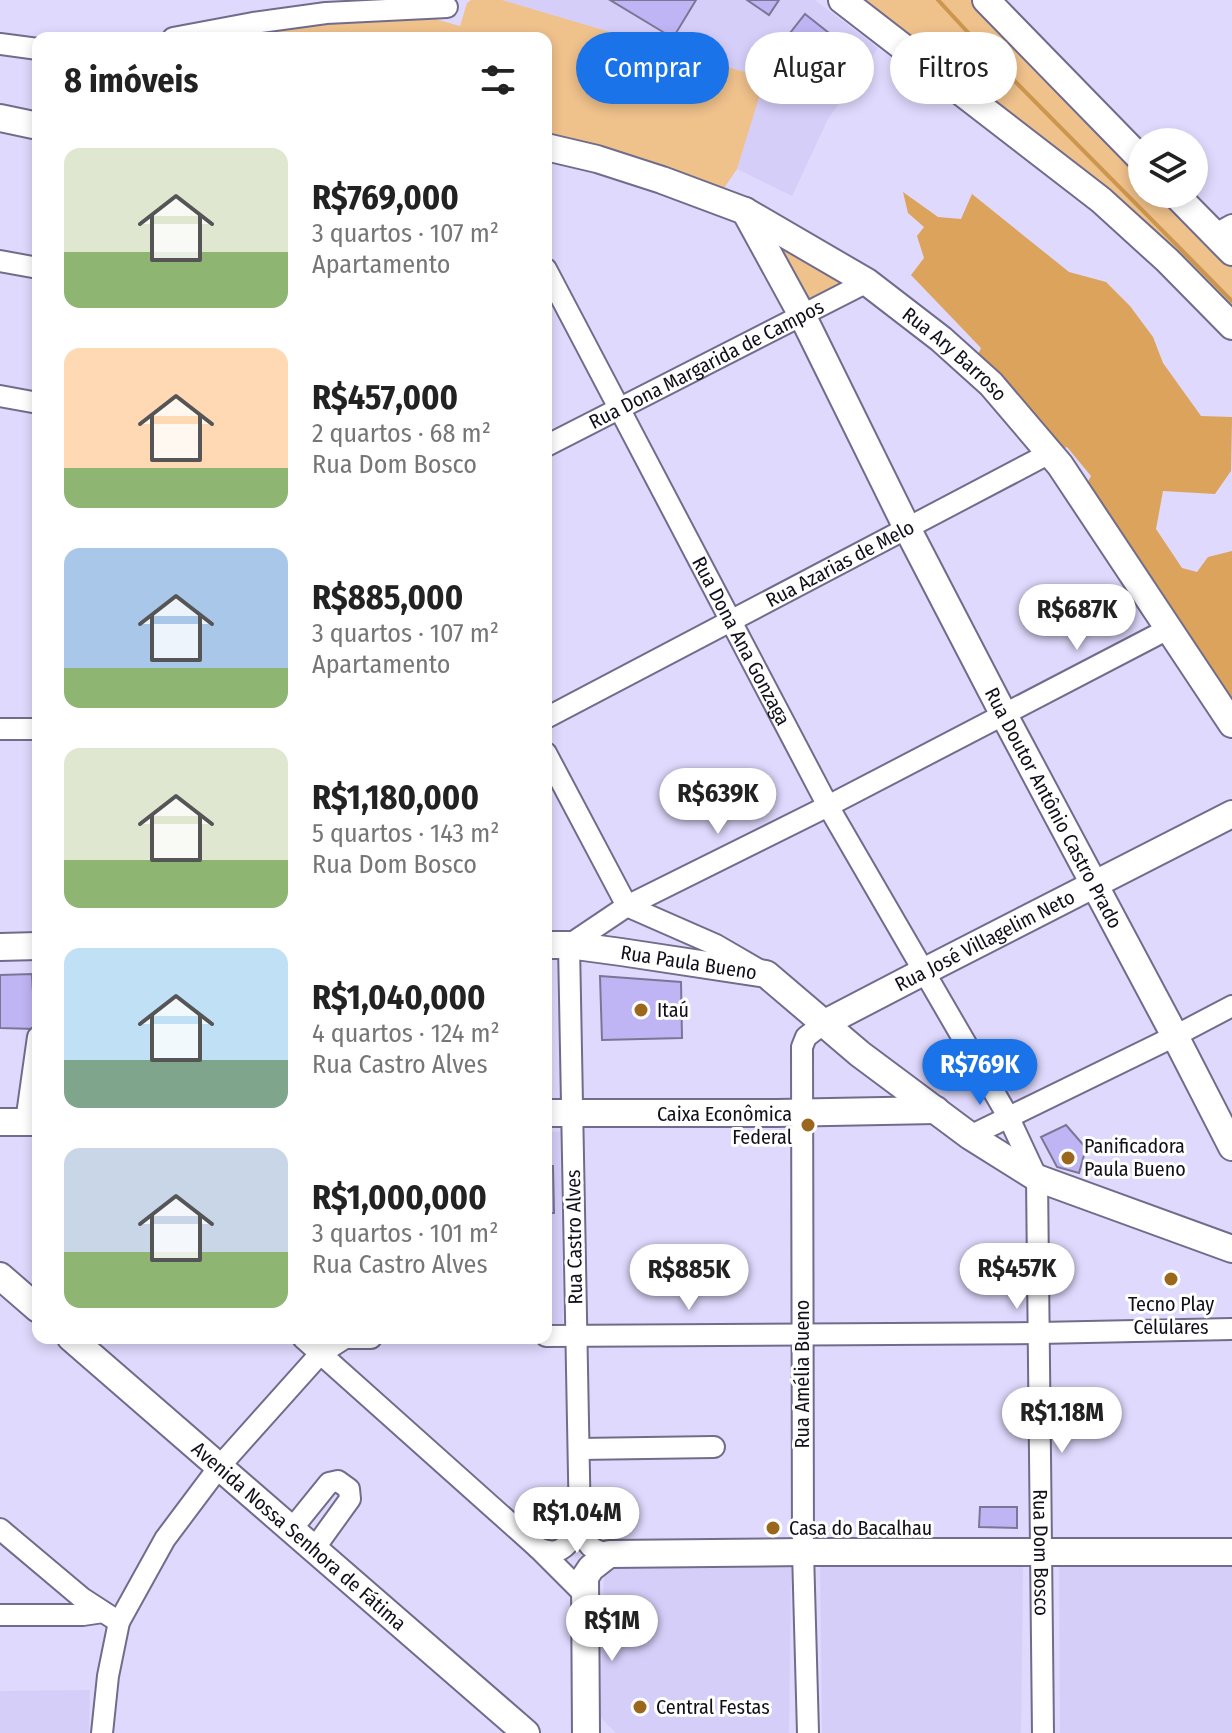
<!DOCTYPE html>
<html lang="pt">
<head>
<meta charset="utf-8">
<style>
  :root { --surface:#fff; --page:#f6f6f6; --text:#222; --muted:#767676; --accent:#1a73e8 }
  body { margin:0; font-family:"Fira Sans Condensed",sans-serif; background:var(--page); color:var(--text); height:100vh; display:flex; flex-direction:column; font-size:30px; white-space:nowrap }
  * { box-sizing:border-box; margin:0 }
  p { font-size:26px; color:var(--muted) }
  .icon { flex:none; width:44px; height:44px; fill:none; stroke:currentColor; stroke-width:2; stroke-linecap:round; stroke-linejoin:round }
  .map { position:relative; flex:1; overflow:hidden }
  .drawer { position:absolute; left:32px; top:32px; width:520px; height:1312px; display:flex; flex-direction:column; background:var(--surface); border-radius:16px; box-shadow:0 4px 12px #0003 }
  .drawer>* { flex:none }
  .hud { position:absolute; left:576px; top:32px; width:536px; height:72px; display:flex; gap:16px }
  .controls { position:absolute; left:1128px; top:128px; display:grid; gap:16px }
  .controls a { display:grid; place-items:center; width:80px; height:80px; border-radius:50%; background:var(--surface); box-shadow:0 4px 12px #0003; font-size:40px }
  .price { position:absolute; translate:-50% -68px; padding:0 18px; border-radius:28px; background:#fff; color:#222; font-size:26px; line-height:52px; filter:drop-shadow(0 2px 4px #0008) }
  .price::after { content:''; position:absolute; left:50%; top:48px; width:24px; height:18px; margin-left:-12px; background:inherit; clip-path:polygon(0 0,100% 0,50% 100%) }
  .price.active { background:var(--accent); color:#fff }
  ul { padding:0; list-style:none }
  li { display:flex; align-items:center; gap:24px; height:200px; padding:0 32px }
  li span { display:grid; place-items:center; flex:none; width:224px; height:160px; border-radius:16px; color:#555 }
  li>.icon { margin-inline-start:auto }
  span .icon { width:96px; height:96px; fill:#fffc; stroke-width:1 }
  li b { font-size:34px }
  h2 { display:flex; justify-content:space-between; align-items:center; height:96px; padding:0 32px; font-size:34px }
  .tag { padding:0 28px; border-radius:36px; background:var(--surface); box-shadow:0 4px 12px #0003; font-size:28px; line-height:72px }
  .tag.active { background:var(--accent); color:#fff }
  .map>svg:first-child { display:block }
  .built { fill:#d5cef9 }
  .green { fill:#efc18b }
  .forest { fill:#dba35b }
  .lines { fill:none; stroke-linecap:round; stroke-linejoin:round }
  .stream { stroke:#cd964e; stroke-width:4 }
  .building { fill:#c0b5f4; stroke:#7b7695; stroke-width:2 }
  .minor-casing { stroke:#716c8b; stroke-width:24 }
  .major-casing { stroke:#716c8b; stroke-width:30 }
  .minor { stroke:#fff; stroke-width:20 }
  .major { stroke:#fff; stroke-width:26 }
  .poi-dot { fill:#9a671c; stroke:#fff; stroke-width:3 }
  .labels { text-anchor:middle; stroke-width:6; stroke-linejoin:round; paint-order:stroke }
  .street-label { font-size:20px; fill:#110f1a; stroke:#fff }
  .poi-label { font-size:20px; fill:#110f1a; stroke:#fff; text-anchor:start }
</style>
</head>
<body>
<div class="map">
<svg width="1232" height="1733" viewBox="0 0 1232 1733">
  <rect width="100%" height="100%" fill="#dfd9fd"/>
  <!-- built -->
  <path class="built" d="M 502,0 L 815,0 L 878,48 L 828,119 L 792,196 L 737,169 L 764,78 Z
    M 546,1131 L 560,1132 L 563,1323 L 546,1324 Z
    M 820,1560 L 1023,1563 L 1021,1733 L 822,1733 Z
    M 1059,1561 L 1232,1565 L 1232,1733 L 1060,1733 Z
    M 791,1566 L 789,1733 L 616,1733 L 600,1717 L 604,1569 Z
    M 90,1690 L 89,1733 L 0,1733 L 0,1691 Z"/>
  <!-- green -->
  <path class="green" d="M 471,0 L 502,0 L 765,78 L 737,169 L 722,191 L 546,135 L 546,38 L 230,38 L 296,25 L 432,18 L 460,26 L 467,3 Z
    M 856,0 L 972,0 L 1142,173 L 1142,194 L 1163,194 L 1232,263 L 1232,315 Z
    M 771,239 L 842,285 L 803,304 Z"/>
  <!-- forest -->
  <path class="forest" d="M 903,192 L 938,217 L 961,219 L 972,194 L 1069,272 L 1106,282 L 1130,306 L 1153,337 L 1163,363 L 1201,416 L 1232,417 L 1231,471 L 1215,494 L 1163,491 L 1156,529 L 1182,568 L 1197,572 L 1208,557 L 1232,551 L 1232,719 L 1084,489 L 1091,476 L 1067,447 L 1050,453 L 976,359 L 981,348 L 911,275 L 924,258 L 917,236 L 924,227 L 908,213 Z"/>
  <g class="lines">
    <!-- stream -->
    <path class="stream" d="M 938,0 L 986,52 L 1232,301"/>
  </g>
  <!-- building -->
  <path class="building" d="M 610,0 L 696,0 L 673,38 Z
    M 747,0 L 779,0 L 769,15 Z
    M 805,14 L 858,56 L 824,98 L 772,56 Z
    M 32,974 L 35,1029 L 0,1028 L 0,975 Z
    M 600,976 L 681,982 L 682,1038 L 602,1040 Z
    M 1066,1125 L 1086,1148 L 1079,1173 L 1057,1167 L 1041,1137 Z
    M 546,1137 L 549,1137 L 549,1162 L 546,1162 Z
    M 546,1166 L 553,1166 L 554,1213 L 546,1213 Z
    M 980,1507 L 1017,1507 L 1017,1528 L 979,1527 Z"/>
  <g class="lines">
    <defs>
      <g id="minor">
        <path d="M 173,38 L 253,23 L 326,13 L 447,7"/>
        <path d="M 0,44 L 38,49"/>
        <path d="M 1214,235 L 1232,225"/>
        <path d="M 0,261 L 38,268"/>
        <path id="s1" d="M 546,269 L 828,806 L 1009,1118 L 1037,1178 L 1043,1733"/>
        <path d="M 0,396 L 38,403"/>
        <path id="s2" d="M 546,446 L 867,282"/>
        <path id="s3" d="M 546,718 L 1050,453"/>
        <path d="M 0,729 L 38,729"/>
        <path d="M 546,753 L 627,906 L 716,945 L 759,970"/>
        <path d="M 26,1122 L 38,1037"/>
        <path d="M 970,1136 L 1175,1036 L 1232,1006"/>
        <path d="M 546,1336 L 1039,1333 L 1232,1329"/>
        <path d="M 303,1338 L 538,1548 L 584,1594"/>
        <path d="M 579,1449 L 714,1447"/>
        <path d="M 0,1529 L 82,1598 L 119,1622"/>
        <path d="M 291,1530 L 329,1483 L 338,1481 L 349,1489 L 350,1499 L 314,1549"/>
        <path d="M 538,1548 C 561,1558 567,1545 580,1528"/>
        <path d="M 609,1554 C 590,1550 588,1546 580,1528 L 569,945 L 627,906 L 828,806 L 1170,628"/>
        <path d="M 0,1615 L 83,1615 L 103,1612"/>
        <path d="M 102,1733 L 108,1676 L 119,1622 L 165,1539 L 219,1467 L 320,1354 L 345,1338 L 371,1338"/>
        <path d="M 808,1733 L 803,1552 L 802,1047 L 806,1037 L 823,1024"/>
      </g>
      <g id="major">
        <path d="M 842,0 L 1101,200 L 1167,260 L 1232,326"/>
        <path d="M 986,0 L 1142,160"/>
        <path d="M 0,118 L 38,126"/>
        <path id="s4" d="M 546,147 L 597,159 L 662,180 L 745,211 L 867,282 L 941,339 L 991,384 L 1060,465 L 1232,724"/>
        <path d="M 1175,194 L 1232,252"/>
        <path id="s5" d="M 745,211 L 803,317 L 907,528 L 1004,715 L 1175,1036 L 1232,1147"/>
        <path id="s6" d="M 546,945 L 569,945 L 621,952 L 766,974 L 860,1054 L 970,1136 L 1037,1178 L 1232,1249"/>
        <path d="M 0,947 L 38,946"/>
        <path id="s7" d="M 823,1024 L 923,972 L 1232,814"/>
        <path d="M 546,1113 L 777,1113 L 936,1110"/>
        <path d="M 0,1122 L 38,1122"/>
        <path d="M 0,1276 L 38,1309"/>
        <path id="s8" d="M 71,1338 L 526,1733"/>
        <path d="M 586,1733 L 585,1577 L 591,1568 L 609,1554 L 803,1552 L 1232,1552"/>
      </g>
    </defs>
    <!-- minor casing -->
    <use href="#minor" class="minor-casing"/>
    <!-- major casing -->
    <use href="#major" class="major-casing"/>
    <!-- minor -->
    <use href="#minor" class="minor"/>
    <!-- major -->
    <use href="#major" class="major"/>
  </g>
  <!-- markers -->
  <g class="poi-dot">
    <circle cx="641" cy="1010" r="8"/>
    <circle cx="808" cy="1125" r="8"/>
    <circle cx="1068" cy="1158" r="8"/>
    <circle cx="1171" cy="1279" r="8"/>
    <circle cx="773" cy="1528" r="8"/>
    <circle cx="640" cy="1707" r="8"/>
  </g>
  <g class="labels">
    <!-- street labels -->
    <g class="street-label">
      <text dy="7" stroke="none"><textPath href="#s4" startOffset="464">Rua Ary Barroso</textPath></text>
      <text dy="7" stroke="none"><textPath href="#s2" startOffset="180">Rua Dona Margarida de Campos</textPath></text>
      <text dy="7" stroke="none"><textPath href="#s3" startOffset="332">Rua Azarias de Melo</textPath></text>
      <text dy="7" stroke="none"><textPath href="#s1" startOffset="420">Rua Dona Ana Gonzaga</textPath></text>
      <text dy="7" stroke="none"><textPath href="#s5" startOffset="672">Rua Doutor Antônio Castro Prado</textPath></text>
      <text dy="7" stroke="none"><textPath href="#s7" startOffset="182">Rua José Villagelim Neto</textPath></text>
      <text dy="7" stroke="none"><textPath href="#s6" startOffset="144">Rua Paula Bueno</textPath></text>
      <text transform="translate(574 1237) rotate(-91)" y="7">Rua Castro Alves</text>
      <text transform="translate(802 1374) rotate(-90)" y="7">Rua Amélia Bueno</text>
      <text dy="7" stroke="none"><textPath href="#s8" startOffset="302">Avenida Nossa Senhora de Fátima</textPath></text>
      <text dy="7" stroke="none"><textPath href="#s1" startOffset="1408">Rua Dom Bosco</textPath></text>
    </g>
    <!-- poi labels -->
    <g class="poi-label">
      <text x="657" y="1017">Itaú</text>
      <text x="792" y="1121" text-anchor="end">Caixa Econômica<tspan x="792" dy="23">Federal</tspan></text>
      <text x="1084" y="1153">Panificadora<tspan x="1084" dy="23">Paula Bueno</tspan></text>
      <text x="1171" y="1311" text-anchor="middle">Tecno Play<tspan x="1171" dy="23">Celulares</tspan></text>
      <text x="789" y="1535">Casa do Bacalhau</text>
      <text x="656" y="1714">Central Festas</text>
    </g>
  </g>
</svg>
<div class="controls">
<a><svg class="icon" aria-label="layers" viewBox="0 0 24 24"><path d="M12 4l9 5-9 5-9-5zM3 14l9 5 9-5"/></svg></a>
</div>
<b class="price" style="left:1077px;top:652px">R$687K</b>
<b class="price" style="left:718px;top:836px">R$639K</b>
<b class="price active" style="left:980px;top:1107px">R$769K</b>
<b class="price" style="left:1017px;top:1311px">R$457K</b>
<b class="price" style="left:689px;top:1312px">R$885K</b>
<b class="price" style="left:1062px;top:1455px">R$1.18M</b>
<b class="price" style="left:577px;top:1555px">R$1.04M</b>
<b class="price" style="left:612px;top:1663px">R$1M</b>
<div class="hud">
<a class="tag active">Comprar</a>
<a class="tag">Alugar</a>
<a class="tag">Filtros</a>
</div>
<section class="drawer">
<h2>8 imóveis<svg class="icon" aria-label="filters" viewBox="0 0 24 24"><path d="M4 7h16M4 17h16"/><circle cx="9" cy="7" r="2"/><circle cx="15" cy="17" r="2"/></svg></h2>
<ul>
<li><span style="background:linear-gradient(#dfe7d0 65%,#8fb573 0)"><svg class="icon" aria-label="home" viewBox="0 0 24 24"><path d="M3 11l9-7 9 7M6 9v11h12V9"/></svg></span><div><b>R$769,000</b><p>3 quartos · 107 m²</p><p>Apartamento</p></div></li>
<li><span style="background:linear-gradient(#ffd9b3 75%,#8fb573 0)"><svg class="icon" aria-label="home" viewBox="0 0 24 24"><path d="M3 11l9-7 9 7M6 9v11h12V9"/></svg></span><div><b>R$457,000</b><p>2 quartos · 68 m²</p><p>Rua Dom Bosco</p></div></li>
<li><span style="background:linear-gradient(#a9c7e8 75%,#8fb573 0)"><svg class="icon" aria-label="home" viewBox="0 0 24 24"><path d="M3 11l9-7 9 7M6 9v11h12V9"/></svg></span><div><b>R$885,000</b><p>3 quartos · 107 m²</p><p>Apartamento</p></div></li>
<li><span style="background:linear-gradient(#dfe7d0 70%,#8fb573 0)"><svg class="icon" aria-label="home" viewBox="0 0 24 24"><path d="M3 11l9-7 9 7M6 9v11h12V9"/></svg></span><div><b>R$1,180,000</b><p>5 quartos · 143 m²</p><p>Rua Dom Bosco</p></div></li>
<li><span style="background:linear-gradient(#bfe0f5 70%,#7fa58c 0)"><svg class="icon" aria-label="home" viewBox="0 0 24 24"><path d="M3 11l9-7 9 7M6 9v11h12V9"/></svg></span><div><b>R$1,040,000</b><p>4 quartos · 124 m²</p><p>Rua Castro Alves</p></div></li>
<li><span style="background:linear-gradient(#c9d6e8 65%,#8fb573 0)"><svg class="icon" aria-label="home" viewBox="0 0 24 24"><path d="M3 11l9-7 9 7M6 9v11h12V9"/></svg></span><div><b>R$1,000,000</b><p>3 quartos · 101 m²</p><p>Rua Castro Alves</p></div></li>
</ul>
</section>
</div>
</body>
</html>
